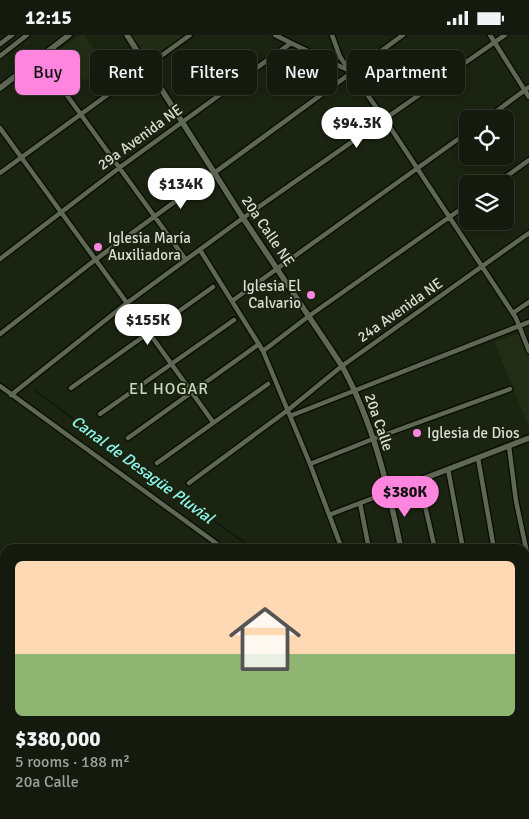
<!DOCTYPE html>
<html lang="en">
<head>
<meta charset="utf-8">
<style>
  :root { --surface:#141a0d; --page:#1d2316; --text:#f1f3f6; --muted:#9da19d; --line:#33382e; --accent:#ff85df }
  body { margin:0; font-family:Signika,sans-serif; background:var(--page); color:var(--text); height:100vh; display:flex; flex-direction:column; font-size:19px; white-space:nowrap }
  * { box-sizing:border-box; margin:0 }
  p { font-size:16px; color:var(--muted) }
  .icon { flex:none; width:28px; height:28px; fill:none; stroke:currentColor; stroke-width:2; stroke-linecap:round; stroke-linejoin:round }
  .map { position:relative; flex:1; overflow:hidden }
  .details { position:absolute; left:0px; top:509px; width:530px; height:276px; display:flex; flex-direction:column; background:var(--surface); border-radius:15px 15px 0 0; box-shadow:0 2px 8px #0003,0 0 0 1px var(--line) }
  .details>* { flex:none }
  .guide { position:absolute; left:15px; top:15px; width:500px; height:45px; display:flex; gap:10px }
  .controls { position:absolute; left:459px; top:75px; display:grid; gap:10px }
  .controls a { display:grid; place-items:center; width:55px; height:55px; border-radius:8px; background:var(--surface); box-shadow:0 2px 8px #0003,0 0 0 1px var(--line); font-size:25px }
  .price { position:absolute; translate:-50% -42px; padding:0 11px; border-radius:18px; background:#fff; color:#222; font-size:16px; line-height:32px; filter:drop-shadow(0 1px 2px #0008) }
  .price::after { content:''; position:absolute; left:50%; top:30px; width:15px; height:11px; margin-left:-8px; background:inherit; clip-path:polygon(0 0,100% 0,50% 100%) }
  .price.active { background:var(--accent); color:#111 }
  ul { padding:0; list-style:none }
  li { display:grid; align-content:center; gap:10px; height:265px; padding:0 15px }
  li span { display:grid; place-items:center; height:155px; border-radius:8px; color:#555 }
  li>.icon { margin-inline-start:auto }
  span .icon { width:90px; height:90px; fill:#fffc; stroke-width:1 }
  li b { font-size:21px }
  .chip { padding:0 18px; border-radius:8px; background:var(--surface); box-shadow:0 2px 8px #0003,0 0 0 1px var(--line); font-size:18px; line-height:45px }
  .chip.active { background:var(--accent); color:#111 }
  .status { display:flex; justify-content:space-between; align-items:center; height:35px; padding:0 25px; background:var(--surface); direction:ltr }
  .status svg { height:14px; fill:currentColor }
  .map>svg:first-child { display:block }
  .built { fill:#232d15 }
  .green { fill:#533c24 }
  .water { fill:#001210 }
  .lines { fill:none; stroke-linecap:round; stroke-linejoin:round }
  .stream { stroke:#001210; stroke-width:1 }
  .minor-casing { stroke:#060c01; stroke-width:7 }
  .tertiary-casing { stroke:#060c01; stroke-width:8 }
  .minor { stroke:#5f6854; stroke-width:4.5 }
  .tertiary { stroke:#5f6854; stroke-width:5.5 }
  .poi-dot { fill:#ff85df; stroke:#1b2311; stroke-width:2 }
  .labels { text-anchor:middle; stroke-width:4; stroke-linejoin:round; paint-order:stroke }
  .street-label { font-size:15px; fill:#d9ded2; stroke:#1b2311 }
  .poi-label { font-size:15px; fill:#d9ded2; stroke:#1b2311; text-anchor:start }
  .neighbourhood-label { font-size:16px; letter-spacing:1px; fill:#cdd8c1; stroke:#1b2311 }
  .water-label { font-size:16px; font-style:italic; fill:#8cf7ec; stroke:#1b2311 }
</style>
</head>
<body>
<div class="status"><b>12:15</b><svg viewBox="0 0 49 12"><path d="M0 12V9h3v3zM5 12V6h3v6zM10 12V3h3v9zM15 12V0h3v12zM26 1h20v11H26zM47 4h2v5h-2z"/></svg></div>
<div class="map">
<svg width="529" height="784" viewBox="0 0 529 784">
  <rect width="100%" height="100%" fill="#1b2311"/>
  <!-- built -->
  <path class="built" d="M 80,0 L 84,0 L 107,31 L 85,47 L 61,14 Z
    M 131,0 L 183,0 L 149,25 Z
    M 519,298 L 529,323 L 529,392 L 494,307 Z"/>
  <!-- green -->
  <path class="green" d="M 529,531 L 529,700 L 525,697 L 525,532 Z"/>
  <!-- water -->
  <path class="water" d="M 152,780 L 222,780 L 225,784 L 160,784 Z"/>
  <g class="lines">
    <!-- stream -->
    <path class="stream" d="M 34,355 L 253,514
      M 525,712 L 529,715"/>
    <defs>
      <path id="minor" d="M 275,0 L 291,8
        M 332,0 L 340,22 L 384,83 L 516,283 L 529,316
        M 490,0 L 529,62
        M 0,9 L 12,0
        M 0,21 L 27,0
        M 40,23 L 186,225
        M 486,84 L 529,52
        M 0,93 L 127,268
        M 0,138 L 190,0
        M 496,149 L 529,125
        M 200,215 L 263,316 L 310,429 L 342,514
        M 0,224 L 119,133 L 291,8 L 352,37
        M 232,266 L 468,97
        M 132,274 L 213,387
        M 513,278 L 529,267
        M 0,299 L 95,225 L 403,0
        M 263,316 L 309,281 L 468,169
        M 0,351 L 224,514
        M 71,353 L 213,252
        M 11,360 L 127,268 L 243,183 L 505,0
        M 100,379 L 234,285
        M 290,381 L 529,287
        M 128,403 L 259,309
        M 509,411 L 516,466 L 528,523
        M 478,423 L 494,514
        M 157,428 L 268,349
        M 310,429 L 373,404 L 510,354
        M 448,434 L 463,514
        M 419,445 L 435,514
        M 189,448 L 288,375 L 342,331 L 529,198
        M 360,468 L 369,514
        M 329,480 L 389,457
        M 525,733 L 529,736"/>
      <path id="tertiary" d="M 127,0 L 243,183 L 342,331 C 373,387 388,451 401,514
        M 0,53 L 69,0
        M 389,457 L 529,403
        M 525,524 L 529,523
        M 0,748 L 5,756
        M 22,780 L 25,784
        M 64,784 L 69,780"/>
    </defs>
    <!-- minor casing -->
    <use href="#minor" class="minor-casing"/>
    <!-- tertiary casing -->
    <use href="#tertiary" class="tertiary-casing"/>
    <!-- minor -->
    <use href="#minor" class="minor"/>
    <!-- tertiary -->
    <use href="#tertiary" class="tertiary"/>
  </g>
  <!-- markers -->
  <g class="poi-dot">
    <circle cx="98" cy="212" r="5"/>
    <circle cx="311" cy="260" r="5"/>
    <circle cx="417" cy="398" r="5"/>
  </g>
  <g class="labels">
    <!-- street labels -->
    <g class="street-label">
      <text transform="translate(140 102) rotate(-36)" y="5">29a Avenida NE</text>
      <text transform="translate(268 196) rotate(56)" y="5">20a Calle NE</text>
      <text transform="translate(400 275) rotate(-35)" y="5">24a Avenida NE</text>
      <text transform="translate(379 387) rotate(71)" y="5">20a Calle</text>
    </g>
    <!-- poi labels -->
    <g class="poi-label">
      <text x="108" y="208">Iglesia María<tspan x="108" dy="17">Auxiliadora</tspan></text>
      <text x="301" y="256" text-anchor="end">Iglesia El<tspan x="301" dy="17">Calvario</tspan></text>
      <text x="427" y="403">Iglesia de Dios</text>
    </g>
    <!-- neighbourhood labels -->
    <g class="neighbourhood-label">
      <text x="169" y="359">EL HOGAR</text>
    </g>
    <!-- water labels -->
    <g class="water-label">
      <text transform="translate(143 434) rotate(36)" y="6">Canal de Desagüe Pluvial</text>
    </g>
  </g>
</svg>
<div class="controls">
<a><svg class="icon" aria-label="locate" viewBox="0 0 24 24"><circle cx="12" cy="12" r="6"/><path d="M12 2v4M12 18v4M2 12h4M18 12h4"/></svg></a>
<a><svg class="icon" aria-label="layers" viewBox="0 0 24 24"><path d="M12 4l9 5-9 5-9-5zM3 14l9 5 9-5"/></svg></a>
</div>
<b class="price" style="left:357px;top:114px">$94.3K</b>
<b class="price" style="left:181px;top:175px">$134K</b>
<b class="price" style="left:148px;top:311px">$155K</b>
<b class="price active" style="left:405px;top:483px">$380K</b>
<div class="guide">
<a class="chip active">Buy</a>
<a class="chip">Rent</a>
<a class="chip">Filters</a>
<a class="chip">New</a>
<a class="chip">Apartment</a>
</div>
<section class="details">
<ul>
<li><span style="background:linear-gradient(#ffd9b3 60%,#8fb573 0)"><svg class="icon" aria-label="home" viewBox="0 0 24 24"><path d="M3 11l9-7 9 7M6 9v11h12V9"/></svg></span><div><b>$380,000</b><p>5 rooms · 188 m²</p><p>20a Calle</p></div></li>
</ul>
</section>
</div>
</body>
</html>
